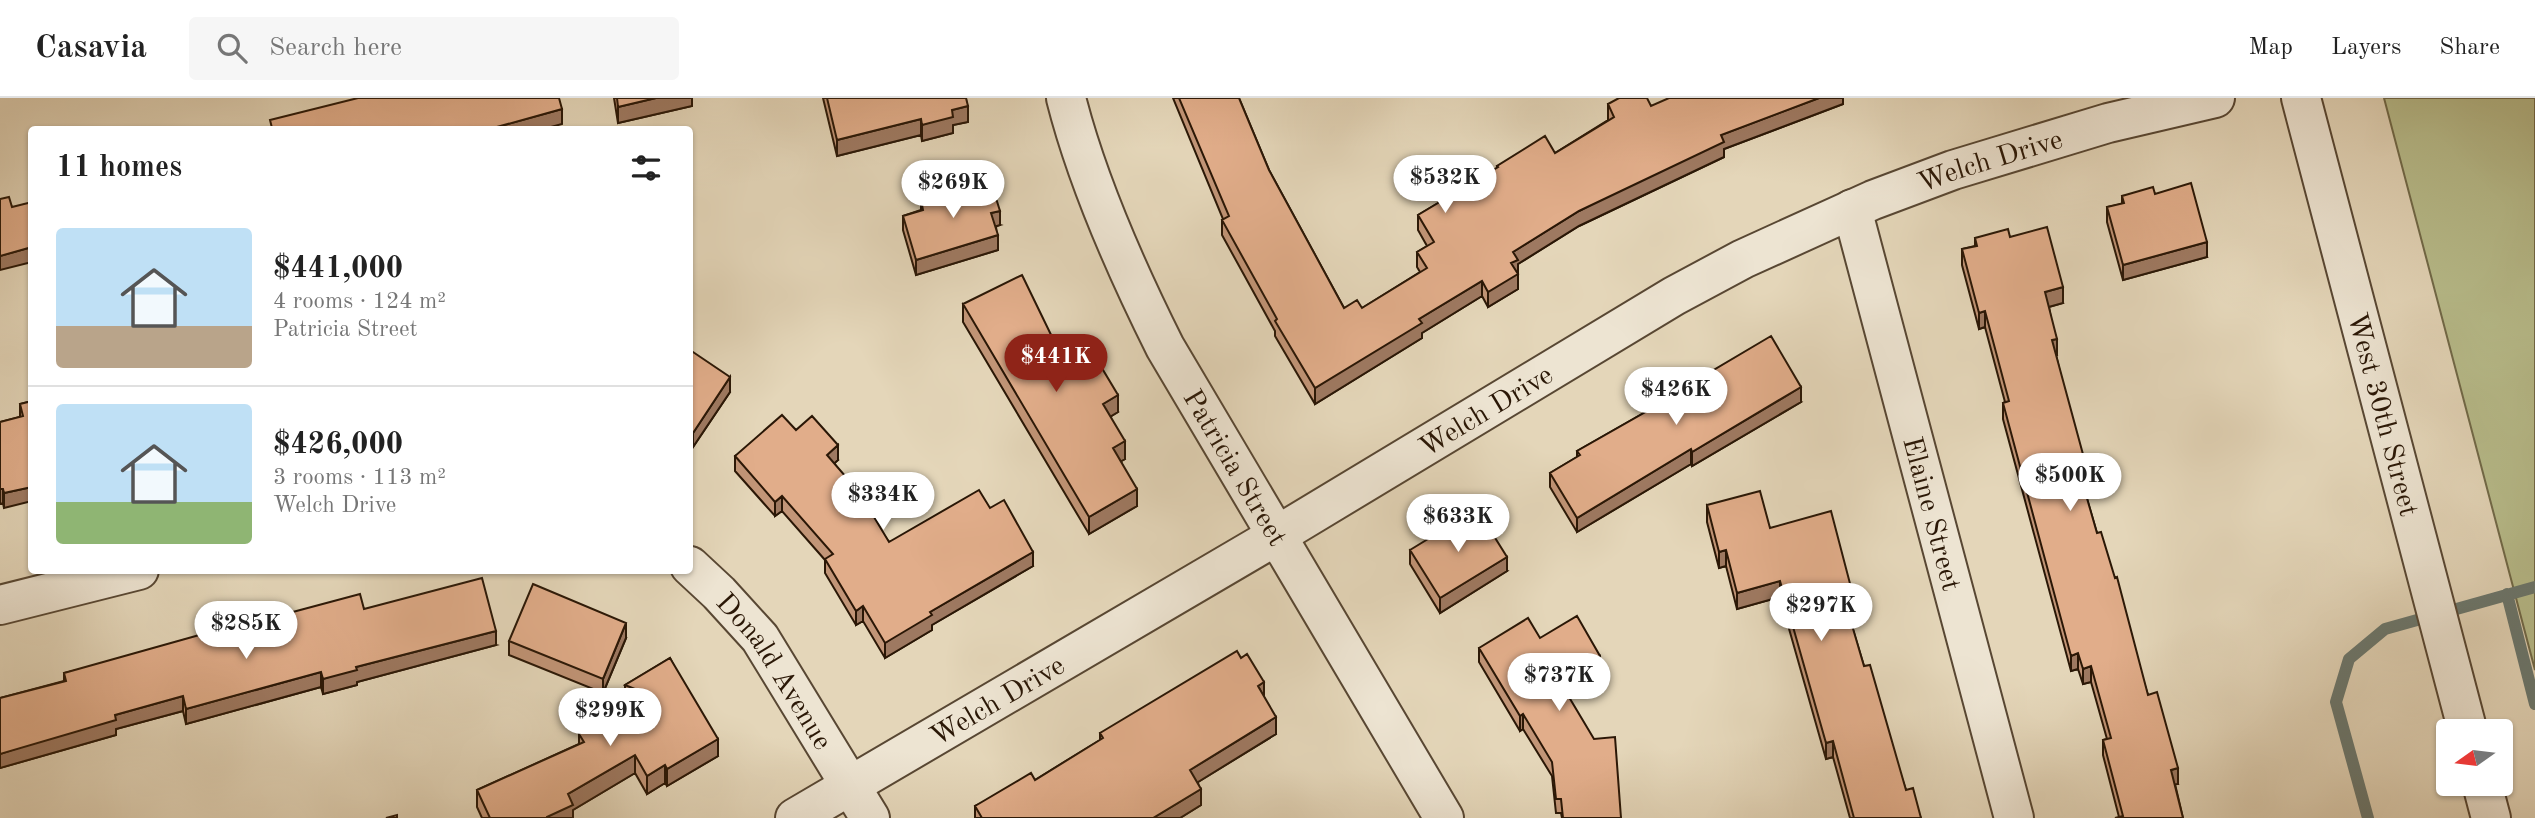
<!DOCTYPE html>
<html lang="en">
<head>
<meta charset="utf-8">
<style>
  :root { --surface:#fff; --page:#f6f6f6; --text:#222; --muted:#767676; --line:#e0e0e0; --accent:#8f2418 }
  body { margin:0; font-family:"Old Standard TT",serif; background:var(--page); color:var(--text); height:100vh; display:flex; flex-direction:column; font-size:26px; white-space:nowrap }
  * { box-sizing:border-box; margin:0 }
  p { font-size:23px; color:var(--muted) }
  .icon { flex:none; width:38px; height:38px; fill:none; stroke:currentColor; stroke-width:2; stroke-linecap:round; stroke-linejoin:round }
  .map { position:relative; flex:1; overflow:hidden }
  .sheet { position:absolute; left:28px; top:28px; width:665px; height:448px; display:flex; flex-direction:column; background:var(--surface); border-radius:7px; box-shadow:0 2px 5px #0004 }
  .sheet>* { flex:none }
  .needle { width:46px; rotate:256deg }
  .controls { position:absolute; left:2436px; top:621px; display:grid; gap:14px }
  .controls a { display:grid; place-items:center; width:77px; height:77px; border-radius:7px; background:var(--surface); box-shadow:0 2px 5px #0004; font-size:35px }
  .price { position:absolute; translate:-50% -60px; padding:0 16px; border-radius:24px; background:#fff; color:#222; font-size:23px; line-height:46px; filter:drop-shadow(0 2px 4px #0008) }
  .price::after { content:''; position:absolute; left:50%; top:42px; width:21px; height:16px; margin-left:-10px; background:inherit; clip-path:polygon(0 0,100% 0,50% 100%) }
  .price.current { background:var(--accent); color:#fff }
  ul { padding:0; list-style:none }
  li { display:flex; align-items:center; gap:21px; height:175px; padding:0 28px }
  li+li { border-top:2px solid var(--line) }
  li span { display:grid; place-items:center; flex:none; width:196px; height:140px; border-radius:7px; color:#555 }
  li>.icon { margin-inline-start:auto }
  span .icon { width:84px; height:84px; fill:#fffc; stroke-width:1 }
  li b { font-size:30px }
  h2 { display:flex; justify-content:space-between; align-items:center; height:84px; padding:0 28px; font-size:30px }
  header { display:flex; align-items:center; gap:42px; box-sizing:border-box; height:98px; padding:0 35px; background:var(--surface); border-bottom:2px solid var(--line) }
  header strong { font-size:33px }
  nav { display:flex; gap:38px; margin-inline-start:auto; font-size:24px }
  .search { width:490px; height:63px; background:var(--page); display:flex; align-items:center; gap:18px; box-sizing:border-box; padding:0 24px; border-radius:7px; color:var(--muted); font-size:26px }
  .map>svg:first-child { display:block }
  .green { fill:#b8bd8c; stroke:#716a49; stroke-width:2 }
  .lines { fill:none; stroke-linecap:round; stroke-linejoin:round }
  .stream { stroke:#6b786f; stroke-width:12 }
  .minor-casing { stroke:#584733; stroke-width:42 }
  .minor { stroke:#ede4d2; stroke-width:38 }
  .wall { fill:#c29577; stroke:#2a1706; stroke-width:2 }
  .shaded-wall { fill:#9e7961; stroke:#2a1706; stroke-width:2 }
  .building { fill:#e1ad8a; stroke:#2a1706; stroke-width:2 }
  .labels { text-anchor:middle; stroke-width:5; stroke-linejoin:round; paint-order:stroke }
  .street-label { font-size:28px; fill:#2a1706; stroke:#ede4d2 }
</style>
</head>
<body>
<header>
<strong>Casavia</strong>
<div class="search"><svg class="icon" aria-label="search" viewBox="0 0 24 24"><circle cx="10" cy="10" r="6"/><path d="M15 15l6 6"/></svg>Search here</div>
<nav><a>Map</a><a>Layers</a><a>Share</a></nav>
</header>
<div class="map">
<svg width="2535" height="720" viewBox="0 0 2535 720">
  <rect width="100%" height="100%" fill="#e4d6b9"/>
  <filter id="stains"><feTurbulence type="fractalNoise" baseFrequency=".00286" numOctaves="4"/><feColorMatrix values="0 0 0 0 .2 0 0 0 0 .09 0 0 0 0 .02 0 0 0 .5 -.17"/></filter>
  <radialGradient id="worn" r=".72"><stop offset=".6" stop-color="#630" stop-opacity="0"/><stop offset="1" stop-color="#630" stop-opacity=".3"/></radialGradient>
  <!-- green -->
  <path class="green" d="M 2384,0 L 2535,0 L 2535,572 Z"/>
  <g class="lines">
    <!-- stream -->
    <path class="stream" d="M 2507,496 L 2535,606
      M 2368,720 L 2336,604 L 2349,561 L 2385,531 L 2535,489"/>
    <defs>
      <g id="minor">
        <path id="s1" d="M 1066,0 C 1087,83 1127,173 1165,249 L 1444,720"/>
        <path id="s2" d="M 2301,0 L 2468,634"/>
        <path id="s3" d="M 1852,111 L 2014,720"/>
        <path id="s4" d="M 690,468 L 719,495 L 760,540 L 870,720"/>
        <path d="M 0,507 L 139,472"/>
        <path d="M 2482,686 L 2491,720"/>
        <path id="s5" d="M 795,720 L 1276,438 L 1674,198 L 1743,161 L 1873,102 L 1953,72 L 2108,25 L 2215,0"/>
      </g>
    </defs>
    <!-- minor casing -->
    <use href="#minor" class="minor-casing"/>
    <!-- minor -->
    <use href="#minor" class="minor"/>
  </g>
  <!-- wall -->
  <path class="wall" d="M 614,0 L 692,0 L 692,8 L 618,25 Z
    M 823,0 L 966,0 L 968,24 L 953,27 L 953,35 L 922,43 L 921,37 L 837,58 Z
    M 1173,0 L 1239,0 L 1269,72 L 1344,210 L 1362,210 L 1420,174 L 1417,169 L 1417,154 L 1427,148 L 1418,132 L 1418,117 L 1497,70 L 1497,68 L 1555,55 L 1608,22 L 1608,6 L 1651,8 L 1843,0 L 1843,6 L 1724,51 L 1724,59 L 1579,128 L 1518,166 L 1518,191 L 1488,209 L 1482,198 L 1422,235 L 1422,240 L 1315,306 L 1275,238 L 1275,233 L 1222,137 L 1222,122 L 1223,121 Z
    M 2155,96 L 2207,159 L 2123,182 L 2107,124 L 2107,109 L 2122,106 L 2122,98 Z
    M 921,102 L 1000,127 L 996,128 L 998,152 L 916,177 L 903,132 L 903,118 L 921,112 Z
    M 2010,139 L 2063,205 L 2049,209 L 2057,257 L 2056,257 L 2084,376 L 2080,377 L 2097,435 L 2148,597 L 2178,686 L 2175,686 L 2183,720 L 2119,719 L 2103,657 L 2103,642 L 2107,641 L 2091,584 L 2083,586 L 2078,571 L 2071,573 L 2003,321 L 2003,305 L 2005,304 L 1985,229 L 1979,231 L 1962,167 L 1962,151 L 1975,148 L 1975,140 Z
    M 963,206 L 1071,278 L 1118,314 L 1110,319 L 1125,361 L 1121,363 L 1137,408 L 1089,436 L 963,224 Z
    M 690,252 L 730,294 L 693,349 L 690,347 Z
    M 1712,273 L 1801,304 L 1692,368 L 1691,366 L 1577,434 L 1550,389 L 1550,375 L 1577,359 L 1577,353 L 1712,276 Z
    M 32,303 L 4,410 L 3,405 L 0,406 L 0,324 L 20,319 L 20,306 Z
    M 796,332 L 838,362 L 834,365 L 889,444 L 990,410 L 1033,468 L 932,527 L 932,532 L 885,560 L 863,523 L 856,527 L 825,475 L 825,462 L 782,413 L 775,418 L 735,373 L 735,358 Z
    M 1707,407 L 1770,430 L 1853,513 L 1848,515 L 1864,568 L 1906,692 L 1921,720 L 1850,720 L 1833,659 L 1826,661 L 1780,499 L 1737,511 L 1726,468 L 1719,470 L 1707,424 Z
    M 1410,452 L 1507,473 L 1440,515 L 1410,466 Z
    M 364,511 L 496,547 L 357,584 L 357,587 L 323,596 L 321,589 L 186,626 L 183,613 L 116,631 L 116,637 L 0,670 L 0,600 L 64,583 L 64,575 L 212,541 L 289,520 L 289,515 Z
    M 626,540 L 603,595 L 509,557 L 509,543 Z
    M 1540,540 L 1600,573 L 1566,594 L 1621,720 L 1562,720 L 1561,715 L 1556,715 L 1552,678 L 1523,631 L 1520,633 L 1479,564 L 1479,550 Z
    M 670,560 L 718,658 L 667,688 L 665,685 L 647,696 L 635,675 L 573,712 L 573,720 L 482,720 L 477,709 L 477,692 L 579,646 L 579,636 L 629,606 L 625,604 L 625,587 Z
    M 1264,599 L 1276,636 L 1198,684 L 1201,707 L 1180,720 L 975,720 L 975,708 L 1035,682 L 1100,642 L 1100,635 Z"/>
  <!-- shaded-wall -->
  <path class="shaded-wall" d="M 656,0 L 692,0 L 692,8 L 618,25 L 618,9 Z
    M 1819,0 L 1843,0 L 1843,6 L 1724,51 L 1724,59 L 1579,128 L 1518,166 L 1518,191 L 1488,209 L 1488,194 L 1513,154 L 1579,113 L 1721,37 Z
    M 968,8 L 968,24 L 953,27 L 953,35 L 922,43 L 922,27 L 952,12 Z
    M 562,11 L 562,26 L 540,32 L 486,32 Z
    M 921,21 L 921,37 L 837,58 L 837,42 Z
    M 1000,113 L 1000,127 L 991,130 L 991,115 Z
    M 998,137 L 998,152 L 916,177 L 916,162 Z
    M 2207,144 L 2207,159 L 2123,182 L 2123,167 Z
    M 32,149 L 32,164 L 0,172 L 0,158 Z
    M 1482,183 L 1482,198 L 1422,235 L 1422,240 L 1315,306 L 1315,290 L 1419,221 Z
    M 2063,189 L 2063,205 L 2045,210 L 2045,194 Z
    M 1985,213 L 1985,229 L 1979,231 L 1979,215 Z
    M 2057,241 L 2057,257 L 2052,258 L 2052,242 Z
    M 730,279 L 730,294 L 693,349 L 693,335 Z
    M 1801,289 L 1801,304 L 1692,368 L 1692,354 Z
    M 1118,297 L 1118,314 L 1103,323 L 1103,306 Z
    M 1125,343 L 1125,361 L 1113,368 L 1113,350 Z
    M 838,347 L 838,362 L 827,372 L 827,357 Z
    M 1691,351 L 1691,366 L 1577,434 L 1577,420 Z
    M 2084,360 L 2084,376 L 2076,378 L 2076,362 Z
    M 32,389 L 32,403 L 4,410 L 4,395 Z
    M 0,391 L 3,391 L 3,405 L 0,406 Z
    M 1137,391 L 1137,408 L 1089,436 L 1089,419 Z
    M 782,398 L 782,413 L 775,418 L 775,404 Z
    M 1726,452 L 1726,468 L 1719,470 L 1719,454 Z
    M 1033,454 L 1033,468 L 932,527 L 932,532 L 885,560 L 885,545 L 930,514 Z
    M 1507,459 L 1507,473 L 1440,515 L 1440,500 Z
    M 1780,483 L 1780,499 L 1737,511 L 1737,495 Z
    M 1853,497 L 1853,513 L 1844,516 L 1844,500 Z
    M 863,508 L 863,523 L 856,527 L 856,513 Z
    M 626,525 L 626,540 L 603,595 L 603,581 Z
    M 496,533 L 496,547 L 357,584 L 357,587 L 323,596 L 323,581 L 356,569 Z
    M 2078,555 L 2078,571 L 2071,573 L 2071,558 Z
    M 1600,558 L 1600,573 L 1560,598 L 1560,584 Z
    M 2091,568 L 2091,584 L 2083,586 L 2083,571 Z
    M 321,574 L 321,589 L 186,626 L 186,611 Z
    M 1264,584 L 1264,600 L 1258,588 Z
    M 183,598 L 183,613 L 116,631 L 116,637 L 0,670 L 0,656 L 115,617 Z
    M 1523,616 L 1523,631 L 1520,633 L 1520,618 Z
    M 1276,619 L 1276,636 L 1190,689 L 1190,672 Z
    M 718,641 L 718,658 L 667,688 L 667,671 Z
    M 1833,643 L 1833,659 L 1826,661 L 1826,645 Z
    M 635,657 L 635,675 L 573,712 L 573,720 L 547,720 L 568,696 Z
    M 665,667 L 665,685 L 647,696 L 647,678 Z
    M 2178,670 L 2178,686 L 2171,687 L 2171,672 Z
    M 1201,691 L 1201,707 L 1180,720 L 1153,720 Z"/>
  <!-- building -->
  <path class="building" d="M 358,0 L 559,0 L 562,11 L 486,32 L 265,32 L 272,30 L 270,22 Z
    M 617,0 L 656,0 L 618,9 Z
    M 827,0 L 966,0 L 968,8 L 952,12 L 953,19 L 922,27 L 921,21 L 837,42 Z
    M 1179,0 L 1239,0 L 1269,72 L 1344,210 L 1357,202 L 1362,210 L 1427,170 L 1417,154 L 1434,144 L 1418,117 L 1498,69 L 1497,68 L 1545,38 L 1555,55 L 1614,19 L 1608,6 L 1619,0 L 1647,0 L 1651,8 L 1669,0 L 1819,0 L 1721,37 L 1724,44 L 1579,113 L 1513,154 L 1518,162 L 1511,165 L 1518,176 L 1488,194 L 1482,183 L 1419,221 L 1422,225 L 1315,290 L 1275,223 L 1277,221 L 1222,122 L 1229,118 Z
    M 990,81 L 1000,113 L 991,115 L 998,137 L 916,162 L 903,118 L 923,112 L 921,102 Z
    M 2191,85 L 2207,144 L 2123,167 L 2107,109 L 2124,105 L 2122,98 L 2153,89 L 2155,96 Z
    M 9,99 L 12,109 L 32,104 L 32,149 L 0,158 L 0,101 Z
    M 2047,129 L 2063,189 L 2045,194 L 2057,241 L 2052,242 L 2084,360 L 2076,362 L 2097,435 L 2101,434 L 2115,480 L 2117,479 L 2148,597 L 2157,594 L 2178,670 L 2171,672 L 2183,720 L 2115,720 L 2123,718 L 2103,642 L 2111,640 L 2091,568 L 2083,571 L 2078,555 L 2071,558 L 2003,305 L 2009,303 L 1985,213 L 1979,215 L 1962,151 L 1977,148 L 1975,140 L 2008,131 L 2010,139 Z
    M 1022,177 L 1071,278 L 1097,262 L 1118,297 L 1103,306 L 1125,343 L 1113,350 L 1137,391 L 1089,419 L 963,206 Z
    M 1771,238 L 1801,289 L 1692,354 L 1691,351 L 1577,420 L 1550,375 L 1580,357 L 1577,353 L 1714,275 L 1712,273 Z
    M 690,252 L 730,279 L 693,335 L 690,333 Z
    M 32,303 L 32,389 L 4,395 L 3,391 L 0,391 L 0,324 L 23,318 L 20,306 Z
    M 782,317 L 796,332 L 812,318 L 838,347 L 827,357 L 859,394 L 889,444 L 979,392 L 990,410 L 1004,402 L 1033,454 L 930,514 L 932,517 L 885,545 L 863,508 L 856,513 L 825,461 L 833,456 L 782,398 L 775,404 L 735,358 Z
    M 1760,393 L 1770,430 L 1831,413 L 1853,497 L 1844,500 L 1864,568 L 1870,567 L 1906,692 L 1913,690 L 1921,720 L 1854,720 L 1833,643 L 1826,645 L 1780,483 L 1737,495 L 1726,452 L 1719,454 L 1707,407 Z
    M 1477,411 L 1507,459 L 1440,500 L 1410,452 Z
    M 482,480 L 496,533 L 356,569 L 357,572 L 323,581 L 321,574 L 186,611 L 183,598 L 115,617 L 116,622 L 0,656 L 0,600 L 66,583 L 64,575 L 210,534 L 212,541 L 290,519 L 289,515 L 360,496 L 364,511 Z
    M 533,486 L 626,525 L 603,581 L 509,543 Z
    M 1577,518 L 1600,558 L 1560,584 L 1594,641 L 1615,639 L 1621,720 L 1563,720 L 1561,701 L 1556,701 L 1552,664 L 1523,616 L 1520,618 L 1479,550 L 1528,520 L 1540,540 Z
    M 1237,553 L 1241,560 L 1247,556 L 1264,584 L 1258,588 L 1276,619 L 1190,672 L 1201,691 L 1153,720 L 982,720 L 975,708 L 1031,675 L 1035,682 L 1103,640 L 1100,635 Z
    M 670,560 L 718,641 L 667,671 L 665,667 L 647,678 L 635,657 L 568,696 L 573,707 L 547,719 L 547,720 L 490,720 L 477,692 L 584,644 L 579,636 L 647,596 L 625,587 Z
    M 397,717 L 397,720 L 386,720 Z"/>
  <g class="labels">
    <!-- street labels -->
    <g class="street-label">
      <text dy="10" stroke="none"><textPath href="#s5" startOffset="1367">Welch Drive</textPath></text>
      <text dy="10" stroke="none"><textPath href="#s5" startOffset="802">Welch Drive</textPath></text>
      <text dy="10" stroke="none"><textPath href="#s2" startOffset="327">West 30th Street</textPath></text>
      <text dy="10" stroke="none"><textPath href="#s1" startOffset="408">Patricia Street</textPath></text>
      <text dy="10" stroke="none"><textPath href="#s3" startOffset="315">Elaine Street</textPath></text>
      <text dy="10" stroke="none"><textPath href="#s4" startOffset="136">Donald Avenue</textPath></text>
      <text dy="10" stroke="none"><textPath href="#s5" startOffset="234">Welch Drive</textPath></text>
    </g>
  </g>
  <rect width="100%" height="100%" filter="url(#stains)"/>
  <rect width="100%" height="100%" fill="url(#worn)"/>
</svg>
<div class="controls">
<a><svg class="needle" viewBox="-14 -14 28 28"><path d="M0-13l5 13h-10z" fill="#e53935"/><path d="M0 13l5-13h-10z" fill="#767676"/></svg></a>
</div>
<b class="price" style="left:1445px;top:117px">$532K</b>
<b class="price" style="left:953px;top:122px">$269K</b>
<b class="price current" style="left:1056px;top:296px">$441K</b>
<b class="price" style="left:1676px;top:329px">$426K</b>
<b class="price" style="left:2070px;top:415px">$500K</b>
<b class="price" style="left:883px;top:434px">$334K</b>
<b class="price" style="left:1458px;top:456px">$633K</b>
<b class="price" style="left:1821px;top:545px">$297K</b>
<b class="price" style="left:246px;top:563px">$285K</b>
<b class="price" style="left:1559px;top:615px">$737K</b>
<b class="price" style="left:610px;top:650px">$299K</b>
<section class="sheet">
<h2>11 homes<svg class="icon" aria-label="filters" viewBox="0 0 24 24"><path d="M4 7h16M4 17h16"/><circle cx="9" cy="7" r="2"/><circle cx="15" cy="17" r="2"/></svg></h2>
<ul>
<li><span style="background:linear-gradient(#bfe0f5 70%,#b9a48a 0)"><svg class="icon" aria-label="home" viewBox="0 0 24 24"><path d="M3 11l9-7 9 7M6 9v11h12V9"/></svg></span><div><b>$441,000</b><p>4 rooms · 124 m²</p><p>Patricia Street</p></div></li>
<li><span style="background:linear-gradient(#bfe0f5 70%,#8fb573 0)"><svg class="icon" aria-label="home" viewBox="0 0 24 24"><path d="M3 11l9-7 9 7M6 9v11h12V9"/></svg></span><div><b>$426,000</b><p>3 rooms · 113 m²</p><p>Welch Drive</p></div></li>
</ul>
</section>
</div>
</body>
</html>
